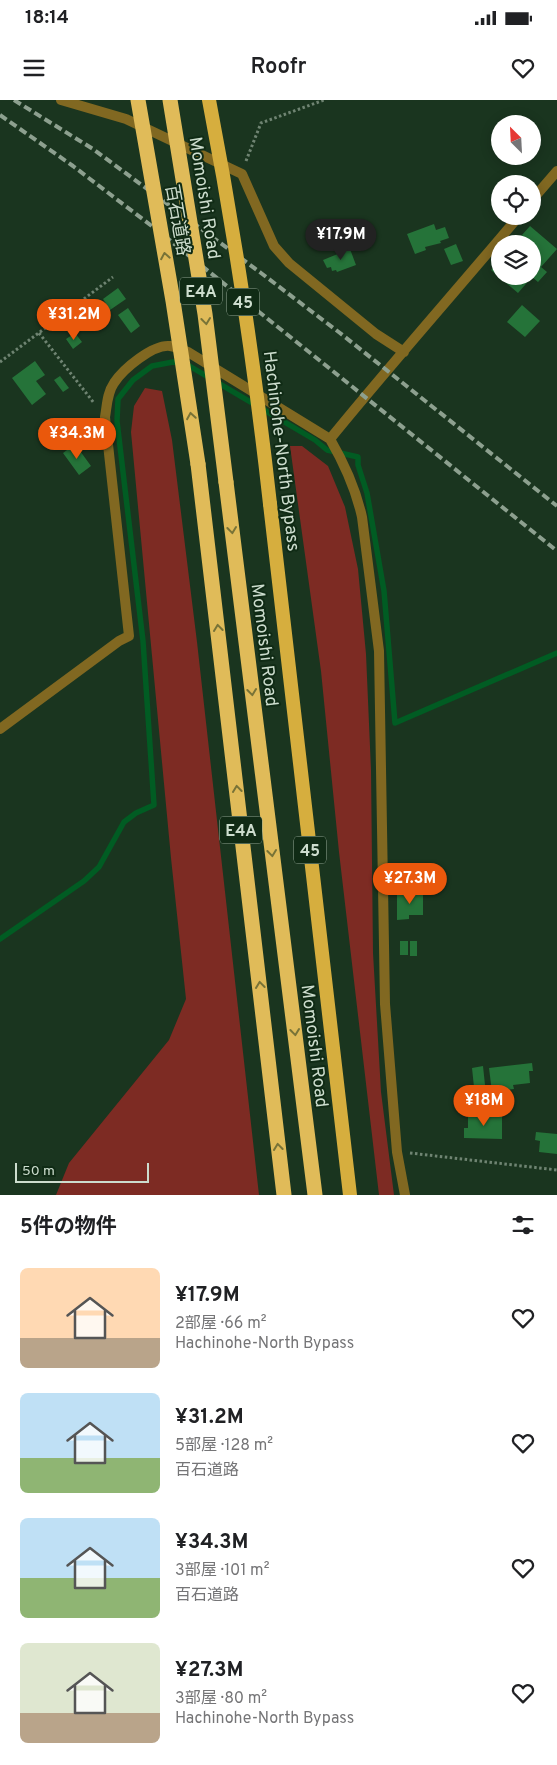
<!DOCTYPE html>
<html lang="ja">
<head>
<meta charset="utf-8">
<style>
  :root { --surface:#fff; --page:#f2f2f2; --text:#202124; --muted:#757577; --accent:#ea580c }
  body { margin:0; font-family:Overpass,"Noto Sans JP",sans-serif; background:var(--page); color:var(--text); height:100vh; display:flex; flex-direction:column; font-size:19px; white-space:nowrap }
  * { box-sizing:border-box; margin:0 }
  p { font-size:16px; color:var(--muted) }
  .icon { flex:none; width:28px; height:28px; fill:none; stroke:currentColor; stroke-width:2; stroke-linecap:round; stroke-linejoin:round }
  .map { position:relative; height:1095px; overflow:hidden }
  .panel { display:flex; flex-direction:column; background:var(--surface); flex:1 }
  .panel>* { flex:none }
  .needle { width:32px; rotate:336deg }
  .buttons { position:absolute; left:491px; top:15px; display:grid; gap:10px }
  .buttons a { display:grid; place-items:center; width:50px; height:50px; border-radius:50%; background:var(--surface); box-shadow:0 2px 12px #0003; font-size:25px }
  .scale { position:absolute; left:15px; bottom:12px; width:134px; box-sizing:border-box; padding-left:5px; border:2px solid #cdddce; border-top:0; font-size:14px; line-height:18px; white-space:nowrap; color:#cdddce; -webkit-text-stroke:4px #102b15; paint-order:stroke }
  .price { position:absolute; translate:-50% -42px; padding:0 11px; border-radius:18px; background:var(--accent); color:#fff; font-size:16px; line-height:32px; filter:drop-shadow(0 1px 2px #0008) }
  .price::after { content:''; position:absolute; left:50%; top:30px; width:15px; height:11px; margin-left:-8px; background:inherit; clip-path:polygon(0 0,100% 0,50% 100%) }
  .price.on { background:#222; color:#fff }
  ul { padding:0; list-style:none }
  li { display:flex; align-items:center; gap:15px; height:125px; padding:0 20px }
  li span { display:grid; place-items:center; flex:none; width:140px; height:100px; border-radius:8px; color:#555 }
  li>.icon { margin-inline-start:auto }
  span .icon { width:60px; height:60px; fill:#fffc; stroke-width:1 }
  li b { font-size:21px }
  h2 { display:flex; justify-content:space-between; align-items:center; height:60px; padding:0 20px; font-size:21px }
  .status { display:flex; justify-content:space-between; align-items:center; height:35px; padding:0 25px; background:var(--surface); direction:ltr }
  .status svg { height:14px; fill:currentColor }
  header { display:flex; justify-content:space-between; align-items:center; height:65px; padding:0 20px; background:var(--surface); font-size:22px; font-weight:600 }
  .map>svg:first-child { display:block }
  .green { fill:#7d2b23 }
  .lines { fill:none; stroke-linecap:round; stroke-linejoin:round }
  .stream { stroke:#015c23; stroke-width:5.5 }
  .building { fill:#257339 }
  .path { stroke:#6f8472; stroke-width:3; stroke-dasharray:2.5 2.5; stroke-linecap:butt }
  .minor { stroke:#816821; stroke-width:10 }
  .trunk { stroke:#d6ae3e; stroke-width:14 }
  .motorway { stroke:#e0bb59; stroke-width:15 }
  .rail { stroke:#8da08f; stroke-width:4; stroke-dasharray:8 4; stroke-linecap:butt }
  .trunk-bridge { stroke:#d6ae3e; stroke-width:14 }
  .motorway-bridge { stroke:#e0bb59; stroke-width:15 }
  .oneway { stroke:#787337 }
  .labels { text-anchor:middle; stroke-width:4; stroke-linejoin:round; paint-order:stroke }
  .shield { fill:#102b15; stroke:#94a896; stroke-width:1 }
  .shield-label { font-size:16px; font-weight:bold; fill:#cdddce }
  .street-label { font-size:18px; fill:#cdddce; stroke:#102b15 }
</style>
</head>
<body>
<div class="status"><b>18:14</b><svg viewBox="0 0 49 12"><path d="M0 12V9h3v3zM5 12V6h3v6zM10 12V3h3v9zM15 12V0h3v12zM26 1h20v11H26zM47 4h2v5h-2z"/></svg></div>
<header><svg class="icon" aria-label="menu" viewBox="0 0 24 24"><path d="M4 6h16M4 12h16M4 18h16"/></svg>Roofr<svg class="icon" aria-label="heart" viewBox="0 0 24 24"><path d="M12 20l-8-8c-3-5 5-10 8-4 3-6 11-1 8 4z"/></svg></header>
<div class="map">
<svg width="557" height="1095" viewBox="0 0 557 1095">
  <rect width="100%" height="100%" fill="#1a351f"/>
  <!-- green -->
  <path class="green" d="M 145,288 L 162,291 L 172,340 L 197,542 L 259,1095 L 56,1095 L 69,1063 L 169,940 L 186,899 L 171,758 L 131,332 L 134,306 Z
    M 290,346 L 302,346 L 328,366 L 345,407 L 358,469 L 366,554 L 371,670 L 373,853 L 381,992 L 394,1095 L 379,1095 L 339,752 L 321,571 Z"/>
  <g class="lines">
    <!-- stream -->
    <path class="stream" d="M 0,839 L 84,781 L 99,767 L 124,722 L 136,713 L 154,705 L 143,541 L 117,321 L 118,299 L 133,280 L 152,266 L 173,262 L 186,264 L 315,340 L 327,350 L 358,357 L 358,365 L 367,393 L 384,491 L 395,623 L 557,553"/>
  </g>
  <!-- building -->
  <path class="building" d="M 434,124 L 436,130 L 445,127 L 449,138 L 440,141 L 441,143 L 425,147 L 426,150 L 415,154 L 407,134 Z
    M 530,126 L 557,149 L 541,167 L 547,172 L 538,182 L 532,177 L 518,193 L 491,170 L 500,161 L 500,176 L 532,176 L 532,144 L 514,144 Z
    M 456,144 L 463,161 L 451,165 L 444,149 Z
    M 350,149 L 356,165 L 337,172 L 336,170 L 332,171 L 331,167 L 327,168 L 323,160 Z
    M 118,188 L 126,199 L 110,210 L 103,199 Z
    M 101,202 L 111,216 L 100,225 L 96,219 L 91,222 L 85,213 Z
    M 522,205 L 540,221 L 525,237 L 507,222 Z
    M 128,208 L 140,226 L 131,233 L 118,215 Z
    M 75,233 L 82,242 L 73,249 L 66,239 Z
    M 35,261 L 45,275 L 36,281 L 46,294 L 32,305 L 12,278 Z
    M 60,276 L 69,288 L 63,292 L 54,280 Z
    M 47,323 L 56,336 L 47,343 L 38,330 Z
    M 75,344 L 91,366 L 79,375 L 63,353 Z
    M 410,792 L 418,792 L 418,794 L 423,794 L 423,815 L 409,815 L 409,819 L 397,820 L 397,795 L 410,794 Z
    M 400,841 L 408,841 L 408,855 L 400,855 Z
    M 410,841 L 417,841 L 417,856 L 410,856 Z
    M 532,963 L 533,971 L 529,971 L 530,983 L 513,985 L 514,989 L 492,992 L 489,968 Z
    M 483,966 L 485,985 L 474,987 L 472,968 Z
    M 471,1013 L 477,1013 L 477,1016 L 488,1017 L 488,1013 L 502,1013 L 502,1039 L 464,1038 L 464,1028 L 468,1028 L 468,1016 L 471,1016 Z
    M 536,1032 L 557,1034 L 557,1054 L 539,1052 L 540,1041 L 535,1040 Z"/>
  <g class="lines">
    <!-- path -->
    <path class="path" d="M 246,61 L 261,23 L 324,0
      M 39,233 L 94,303
      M 0,262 L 113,177
      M 410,1053 L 557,1070"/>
    <!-- minor -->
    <path class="minor" d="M 61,0 L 126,19 L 242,74 L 274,146 L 289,163 L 376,234 L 404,252
      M 532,100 L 557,71
      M 330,339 C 391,264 456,191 519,116
      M 0,629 L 119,541 L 129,536 L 105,317 C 107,306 107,293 114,283 C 123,269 153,244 170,246 C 176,247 183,250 188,252 L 330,339 C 344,363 356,390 362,417 L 379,551 L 385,904 L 397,1052 L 405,1095"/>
    <!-- trunk -->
    <path class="trunk" d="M 270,404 L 350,1095"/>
    <!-- motorway -->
    <path class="motorway" d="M 198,364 L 284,1095
      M 226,382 L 315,1095"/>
    <!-- rail -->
    <path class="rail" d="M 14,0 L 93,49 L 261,173 L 340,233 L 557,406
      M 0,15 L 73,66 L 157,130 L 557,451"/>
    <!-- trunk-bridge -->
    <path class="trunk-bridge" d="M 209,0 C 235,134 255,269 270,404"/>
    <!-- motorway-bridge -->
    <path class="motorway-bridge" d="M 138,0 L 173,201 L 198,364
      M 170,0 L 205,214 L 226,382"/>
  </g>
  <!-- one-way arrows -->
  <defs><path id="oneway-chevron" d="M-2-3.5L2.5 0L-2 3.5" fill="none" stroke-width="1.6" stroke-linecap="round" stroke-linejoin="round" transform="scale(1.25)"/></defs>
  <g class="oneway">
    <use href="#oneway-chevron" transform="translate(165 156) rotate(-100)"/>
    <use href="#oneway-chevron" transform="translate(206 221) rotate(83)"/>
    <use href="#oneway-chevron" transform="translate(191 316) rotate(-99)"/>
    <use href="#oneway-chevron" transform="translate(232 430) rotate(83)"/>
    <use href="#oneway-chevron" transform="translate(218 528) rotate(-97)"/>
    <use href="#oneway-chevron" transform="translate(252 592) rotate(83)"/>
    <use href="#oneway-chevron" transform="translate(237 689) rotate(-97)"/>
    <use href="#oneway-chevron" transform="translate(272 753) rotate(83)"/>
    <use href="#oneway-chevron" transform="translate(260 885) rotate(-97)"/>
    <use href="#oneway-chevron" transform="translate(295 932) rotate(83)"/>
    <use href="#oneway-chevron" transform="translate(278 1047) rotate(-97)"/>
  </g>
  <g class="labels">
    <!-- shield labels -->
    <g class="shield">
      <rect x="180" y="177.5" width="42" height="27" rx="4"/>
      <rect x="227" y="188.5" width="32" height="27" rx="4"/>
      <rect x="220" y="716.5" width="42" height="27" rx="4"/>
      <rect x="294" y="736.5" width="32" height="27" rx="4"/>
    </g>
    <g class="shield-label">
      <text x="201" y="197">E4A</text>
      <text x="243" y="208">45</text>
      <text x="241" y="736">E4A</text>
      <text x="310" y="756">45</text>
    </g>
    <!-- street labels -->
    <g class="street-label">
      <text transform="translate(205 98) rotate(81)" y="6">Momoishi Road</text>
      <text transform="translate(178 120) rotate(80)" y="6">百石道路</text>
      <text transform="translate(282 351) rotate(83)" y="6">Hachinohe-North Bypass</text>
      <text transform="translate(265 545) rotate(83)" y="6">Momoishi Road</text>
      <text transform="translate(315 946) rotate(83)" y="6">Momoishi Road</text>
    </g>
  </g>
</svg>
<div class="buttons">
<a><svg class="needle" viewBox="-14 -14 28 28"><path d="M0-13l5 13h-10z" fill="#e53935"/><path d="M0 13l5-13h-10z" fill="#757577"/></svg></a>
<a><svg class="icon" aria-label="locate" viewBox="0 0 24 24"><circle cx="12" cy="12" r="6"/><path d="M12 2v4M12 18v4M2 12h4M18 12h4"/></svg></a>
<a><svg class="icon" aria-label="layers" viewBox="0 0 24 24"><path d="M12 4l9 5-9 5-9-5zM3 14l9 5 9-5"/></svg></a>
</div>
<div class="scale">50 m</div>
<b class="price on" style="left:341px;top:161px">¥17.9M</b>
<b class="price" style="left:74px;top:241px">¥31.2M</b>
<b class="price" style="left:77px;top:360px">¥34.3M</b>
<b class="price" style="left:410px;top:805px">¥27.3M</b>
<b class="price" style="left:484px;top:1027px">¥18M</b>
</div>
<section class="panel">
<h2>5件の物件<svg class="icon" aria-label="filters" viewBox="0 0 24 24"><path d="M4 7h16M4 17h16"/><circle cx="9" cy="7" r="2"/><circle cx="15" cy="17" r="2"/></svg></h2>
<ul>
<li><span style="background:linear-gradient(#ffd9b3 70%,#b9a48a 0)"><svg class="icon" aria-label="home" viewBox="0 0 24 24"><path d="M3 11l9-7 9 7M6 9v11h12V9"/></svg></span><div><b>¥17.9M</b><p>2部屋 · 66 m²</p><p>Hachinohe-North Bypass</p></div><svg class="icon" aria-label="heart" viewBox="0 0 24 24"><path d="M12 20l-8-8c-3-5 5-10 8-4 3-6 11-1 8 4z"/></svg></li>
<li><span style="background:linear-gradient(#bfe0f5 65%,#8fb573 0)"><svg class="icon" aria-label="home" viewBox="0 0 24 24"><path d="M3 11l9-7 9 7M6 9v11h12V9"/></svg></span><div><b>¥31.2M</b><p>5部屋 · 128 m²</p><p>百石道路</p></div><svg class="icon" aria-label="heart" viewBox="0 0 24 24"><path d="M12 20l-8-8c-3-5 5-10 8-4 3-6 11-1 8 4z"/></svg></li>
<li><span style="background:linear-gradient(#bfe0f5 60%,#8fb573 0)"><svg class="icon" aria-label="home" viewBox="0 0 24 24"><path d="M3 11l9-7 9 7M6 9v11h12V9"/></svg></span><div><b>¥34.3M</b><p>3部屋 · 101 m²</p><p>百石道路</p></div><svg class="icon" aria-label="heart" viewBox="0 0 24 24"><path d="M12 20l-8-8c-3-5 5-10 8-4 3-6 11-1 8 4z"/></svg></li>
<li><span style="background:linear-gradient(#dfe7d0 70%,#b9a48a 0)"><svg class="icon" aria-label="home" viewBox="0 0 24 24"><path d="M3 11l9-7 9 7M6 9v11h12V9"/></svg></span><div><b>¥27.3M</b><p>3部屋 · 80 m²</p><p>Hachinohe-North Bypass</p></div><svg class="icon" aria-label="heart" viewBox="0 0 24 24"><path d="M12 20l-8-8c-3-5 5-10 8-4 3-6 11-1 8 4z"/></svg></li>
</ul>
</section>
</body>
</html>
